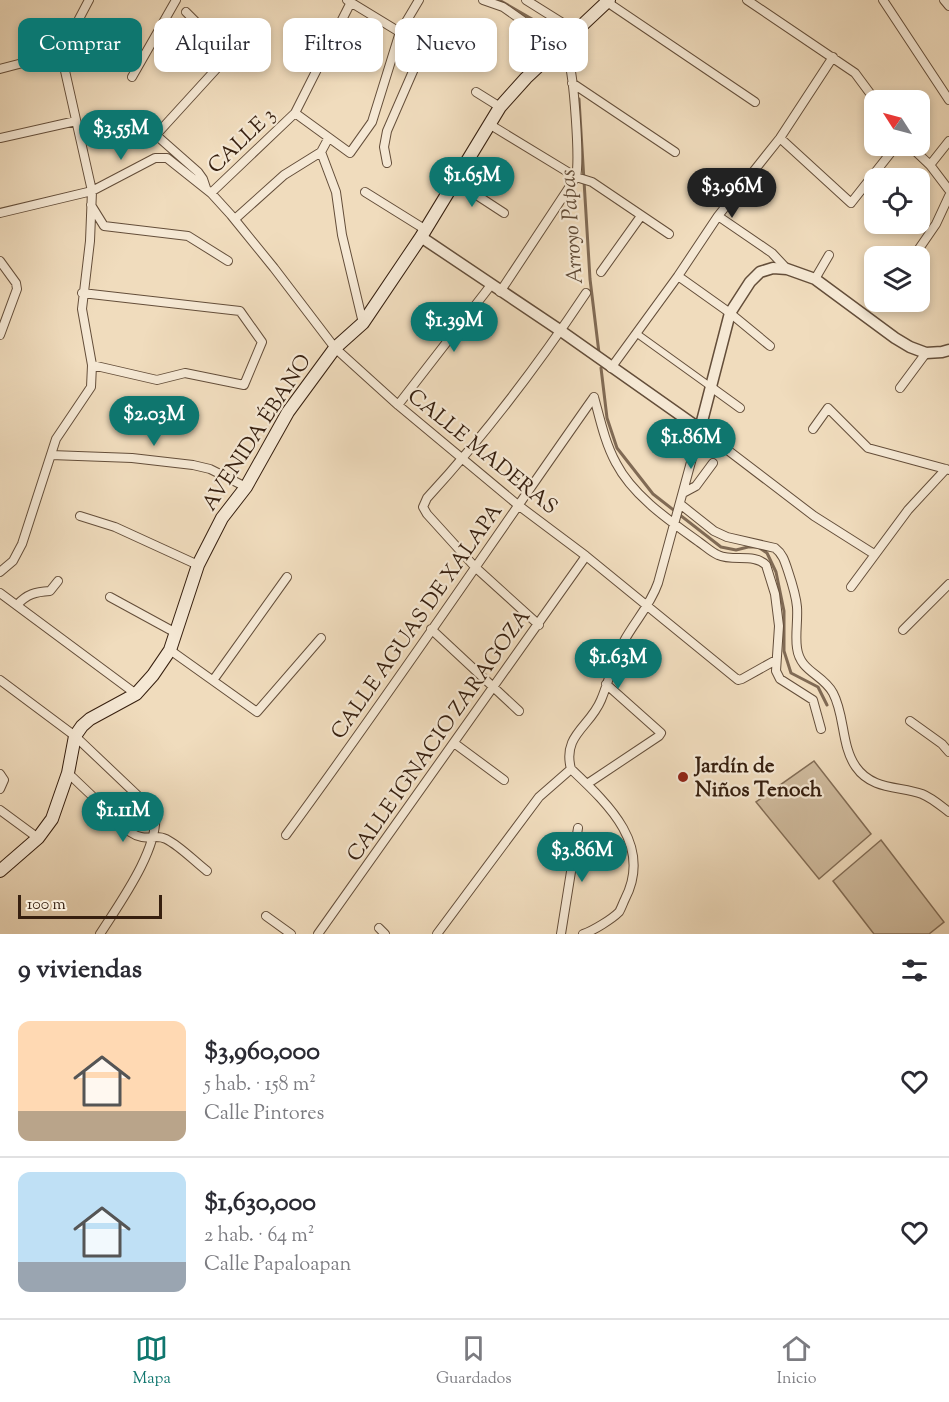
<!DOCTYPE html>
<html lang="es">
<head>
<meta charset="utf-8">
<style>
  :root { --surface:#fff; --page:#f2f2f3; --text:#2b2b33; --muted:#7c7c81; --line:#e1e1e2; --accent:#0f766e }
  body { margin:0; font-family:"Sorts Mill Goudy",serif; background:var(--page); color:var(--text); height:100vh; display:flex; flex-direction:column; font-size:22px; white-space:nowrap }
  * { box-sizing:border-box; margin:0 }
  p { font-size:20px; color:var(--muted) }
  .icon { flex:none; width:33px; height:33px; fill:none; stroke:currentColor; stroke-width:2; stroke-linecap:round; stroke-linejoin:round }
  .map { position:relative; height:934px; overflow:hidden }
  .drawer { display:flex; flex-direction:column; background:var(--surface); flex:1 }
  .drawer>* { flex:none }
  .hud { position:absolute; left:18px; top:18px; width:600px; height:54px; display:flex; gap:12px }
  .needle { width:39px; rotate:306deg }
  .controls { position:absolute; left:864px; top:90px; display:grid; gap:12px }
  .controls a { display:grid; place-items:center; width:66px; height:66px; border-radius:12px; background:var(--surface); box-shadow:0 3px 9px #0003; font-size:30px }
  .scale { position:absolute; left:18px; bottom:15px; width:144px; box-sizing:border-box; padding-left:6px; border:3px solid #361f0f; border-top:0; font-size:16px; line-height:21px; white-space:nowrap; color:#361f0f; -webkit-text-stroke:4px #f5e8d4; paint-order:stroke }
  .price { position:absolute; translate:-50% -51px; padding:0 14px; border-radius:21px; background:var(--accent); color:#fff; font-size:20px; line-height:39px; filter:drop-shadow(0 2px 3px #0008) }
  .price::after { content:''; position:absolute; left:50%; top:36px; width:18px; height:14px; margin-left:-9px; background:inherit; clip-path:polygon(0 0,100% 0,50% 100%) }
  .price.selected { background:#222; color:#fff }
  ul { padding:0; list-style:none }
  li { display:flex; align-items:center; gap:18px; height:150px; padding:0 18px }
  li+li { border-top:2px solid var(--line) }
  li span { display:grid; place-items:center; flex:none; width:168px; height:120px; border-radius:12px; color:#555 }
  li>.icon { margin-inline-start:auto }
  span .icon { width:72px; height:72px; fill:#fffc; stroke-width:1 }
  li b { font-size:26px }
  h2 { display:flex; justify-content:space-between; align-items:center; height:72px; padding:0 18px; font-size:26px }
  .chip { padding:0 21px; border-radius:12px; background:var(--surface); box-shadow:0 3px 9px #0003; font-size:21px; line-height:54px }
  .chip.selected { background:var(--accent); color:#fff }
  .menu { display:flex; justify-content:space-around; align-items:center; height:84px; border-top:2px solid var(--line); background:var(--surface); font-size:16px; color:var(--muted) }
  .menu a { display:grid; justify-items:center; gap:3px }
  .menu .selected { color:var(--accent) }
  .map>svg:first-child { display:block }
  .green { fill:#d0bc9f; stroke:#836e57; stroke-width:1.5 }
  .lines { fill:none; stroke-linecap:round; stroke-linejoin:round }
  .stream { stroke:#806a54; stroke-width:3 }
  .pedestrian-casing { stroke:#644e3a; stroke-width:8 }
  .minor-casing { stroke:#644e3a; stroke-width:10 }
  .tertiary-casing { stroke:#644e3a; stroke-width:13 }
  .secondary-casing { stroke:#361f0f; stroke-width:14 }
  .pedestrian { stroke:#f5e8d4; stroke-width:6 }
  .minor { stroke:#f5e8d4; stroke-width:8 }
  .tertiary { stroke:#f5e8d4; stroke-width:10 }
  .secondary { stroke:#f5e8d4; stroke-width:12 }
  .poi-dot { fill:#8f2418; stroke:#f5e8d4; stroke-width:2 }
  .labels { text-anchor:middle; stroke-width:4.5; stroke-linejoin:round; paint-order:stroke }
  .street-label { font-size:21px; fill:#361f0f; stroke:#f5e8d4 }
  .poi-label { font-size:21px; font-weight:bold; fill:#361f0f; stroke:#f5e8d4; text-anchor:start }
  .water-label { font-size:22px; font-style:italic; fill:#614b37; stroke:#f5e8d4 }
</style>
</head>
<body>
<div class="map">
<svg width="949" height="934" viewBox="0 0 949 934">
  <rect width="100%" height="100%" fill="#f0dcbd"/>
  <filter id="stains"><feTurbulence type="fractalNoise" baseFrequency=".00333" numOctaves="4"/><feColorMatrix values="0 0 0 0 .2 0 0 0 0 .09 0 0 0 0 .02 0 0 0 .5 -.17"/></filter>
  <radialGradient id="worn" r=".72"><stop offset=".6" stop-color="#630" stop-opacity="0"/><stop offset="1" stop-color="#630" stop-opacity=".3"/></radialGradient>
  <!-- green -->
  <path class="green" d="M 814,761 L 871,834 L 819,879 L 756,802 Z
    M 881,840 L 944,922 L 929,934 L 874,934 L 833,881 Z"/>
  <g class="lines">
    <!-- stream -->
    <path class="stream" d="M 499,0 L 558,34
      M 579,99 L 590,279 L 599,353
      M 601,368 L 607,418 L 617,448 L 653,494 L 721,547 L 736,550 L 748,547 L 758,547 L 767,553 L 776,572 L 784,611 L 784,651 L 791,673 L 818,687 L 827,705"/>
    <defs>
      <path id="pedestrian" d="M 636,333 L 711,387"/>
      <path id="minor" d="M 347,0 L 447,61
        M 483,0 L 503,7 L 560,47 C 563,51 566,54 568,59 C 574,75 580,160 576,177 L 500,292
        M 526,0 L 577,32
        M 747,0 L 855,73 L 875,100
        M 883,0 L 949,100
        M 944,0 L 949,6
        M 607,2 L 755,102
        M 186,12 L 229,55 L 156,135 L 198,172 L 203,179 L 206,188
        M 0,69 L 61,53
        M 132,77 L 176,0
        M 572,83 L 675,152
        M 476,92 L 500,107
        M 295,113 L 350,153 L 372,122 L 400,32 L 419,0
        M 489,124 L 576,177 L 592,182 L 669,234
        M 0,138 L 76,121
        M 780,138 L 851,203 L 896,146
        M 328,139 L 321,152 L 336,192 L 342,235 L 363,323
        M 910,146 L 930,165 L 949,190
        M 387,163 L 384,147 L 387,131 L 424,46
        M 930,165 L 949,141
        M 455,181 L 504,213
        M 365,192 L 426,230
        M 211,193 L 295,113 L 351,2
        M 91,205 L 104,226 L 188,236 L 228,261
        M 0,213 L 92,191 L 155,158 L 167,158 L 211,193 L 231,215 L 274,268 L 335,348 L 398,405 L 518,505 L 586,556 L 738,680 L 742,679 L 776,660
        M 718,216 L 772,253 L 787,269
        M 235,219 L 284,175 L 321,152
        M 914,256 L 936,224 L 949,196
        M 0,261 L 16,283 L 17,289 L 0,335
        M 601,272 L 641,216
        M 678,276 L 730,313 L 770,346
        M 815,279 L 829,255
        M 82,293 L 240,311 L 262,342 L 244,385 L 185,373 L 157,380 L 92,365
        M 611,368 L 678,276 L 718,216 L 780,138 L 833,57
        M 711,387 L 740,408
        M 900,388 L 926,353
        M 594,397 C 600,419 605,443 616,463 C 633,496 670,521 699,542 C 705,546 711,552 718,555 C 733,562 754,553 766,565 L 775,594 L 779,626 L 776,671 L 780,679 L 813,700 L 821,729
        M 398,405 L 491,285
        M 813,429 L 828,408 L 868,448 L 949,470
        M 51,455 L 132,458 L 193,465 L 210,469 L 246,487
        M 683,493 L 696,486 L 713,463
        M 680,504 L 714,531 L 727,537 L 775,548 C 783,554 785,562 788,571 C 792,583 796,595 797,607 C 798,621 795,635 797,648 C 800,672 823,674 833,693 C 845,715 841,746 856,767 C 872,790 899,786 922,794 C 932,798 941,806 949,812
        M 80,516 L 115,527 L 198,565
        M 0,572 L 13,561 L 22,544 L 56,439 L 91,387 L 92,365 L 82,309 L 90,241 L 92,191 L 61,53 L 89,0
        M 851,587 L 908,510 L 946,469
        M 0,593 L 136,694
        M 110,597 L 176,633
        M 17,605 C 27,594 35,592 50,591 L 58,581
        M 539,625 L 475,567 L 427,514 L 423,507 L 427,498 C 485,435 538,365 586,293
        M 431,629 L 519,711
        M 903,630 L 949,584
        M 170,650 L 257,712 L 321,638
        M 214,679 L 287,577
        M 0,680 L 75,736 L 155,812 C 160,848 119,904 100,934
        M 910,721 L 942,744 L 949,752
        M 454,743 L 504,780
        M 571,769 C 562,735 590,727 601,700 C 609,681 613,661 623,643 C 634,622 650,606 658,583 L 700,429 L 814,516 L 874,554
        M 571,769 C 608,804 653,845 625,899 C 623,903 621,909 619,912 C 612,919 593,931 583,934
        M 68,773 L 130,832 C 146,843 154,833 166,839 C 180,846 194,861 207,871
        M 0,774 L 4,780 L 0,789
        M 587,784 L 659,736 L 661,733 L 606,684
        M 0,810 L 38,838
        M 286,835 C 392,691 491,543 594,397
        M 576,839 L 594,851
        M 266,916 L 291,934
        M 379,928 L 385,934
        M 318,934 L 586,556
        M 437,934 L 539,797 L 571,769
        M 561,934 L 578,828"/>
      <path id="tertiary" d="M 421,237 L 561,331 L 700,429 L 730,313 L 750,282 L 760,272 L 773,268 L 787,269 L 815,279 L 895,338 L 910,347 L 926,353 L 942,352 L 949,350"/>
      <path id="secondary" d="M 0,871 L 38,838 L 52,819 L 68,773 L 75,736 L 82,726 L 90,719 L 136,694 L 153,675 L 170,650 L 198,565 L 222,518 L 246,487 L 288,412 L 335,348 L 363,323 L 421,237 L 500,107 L 526,78 L 609,0"/>
    </defs>
    <!-- pedestrian casing -->
    <use href="#pedestrian" class="pedestrian-casing"/>
    <!-- minor casing -->
    <use href="#minor" class="minor-casing"/>
    <!-- tertiary casing -->
    <use href="#tertiary" class="tertiary-casing"/>
    <!-- secondary casing -->
    <use href="#secondary" class="secondary-casing"/>
    <!-- pedestrian -->
    <use href="#pedestrian" class="pedestrian"/>
    <!-- minor -->
    <use href="#minor" class="minor"/>
    <!-- tertiary -->
    <use href="#tertiary" class="tertiary"/>
    <!-- secondary -->
    <use href="#secondary" class="secondary"/>
  </g>
  <!-- markers -->
  <circle class="poi-dot" cx="683" cy="777" r="6"/>
  <g class="labels">
    <!-- street labels -->
    <g class="street-label">
      <text transform="translate(241 140) rotate(-44)" y="7">CALLE 3</text>
      <text transform="translate(256 432) rotate(-57)" y="7">AVENIDA ÉBANO</text>
      <text transform="translate(483 451) rotate(39)" y="7">CALLE MADERAS</text>
      <text transform="translate(416 621) rotate(-55)" y="7">CALLE AGUAS DE XALAPA</text>
      <text transform="translate(438 735) rotate(-55)" y="7">CALLE IGNACIO ZARAGOZA</text>
    </g>
    <!-- poi labels -->
    <g class="poi-label">
      <text x="695" y="772">Jardín de<tspan x="695" dy="24">Niños Tenoch</tspan></text>
    </g>
    <!-- water labels -->
    <g class="water-label">
      <text transform="translate(570 227) rotate(-94)" y="8">Arroyo Papas</text>
    </g>
  </g>
  <rect width="100%" height="100%" filter="url(#stains)"/>
  <rect width="100%" height="100%" fill="url(#worn)"/>
</svg>
<div class="controls">
<a><svg class="needle" viewBox="-14 -14 28 28"><path d="M0-13l5 13h-10z" fill="#e53935"/><path d="M0 13l5-13h-10z" fill="#7c7c81"/></svg></a>
<a><svg class="icon" aria-label="locate" viewBox="0 0 24 24"><circle cx="12" cy="12" r="6"/><path d="M12 2v4M12 18v4M2 12h4M18 12h4"/></svg></a>
<a><svg class="icon" aria-label="layers" viewBox="0 0 24 24"><path d="M12 4l9 5-9 5-9-5zM3 14l9 5 9-5"/></svg></a>
</div>
<div class="scale">100 m</div>
<b class="price" style="left:121px;top:161px">$3.55M</b>
<b class="price" style="left:472px;top:208px">$1.65M</b>
<b class="price selected" style="left:732px;top:219px">$3.96M</b>
<b class="price" style="left:454px;top:353px">$1.39M</b>
<b class="price" style="left:154px;top:447px">$2.03M</b>
<b class="price" style="left:691px;top:470px">$1.86M</b>
<b class="price" style="left:618px;top:690px">$1.63M</b>
<b class="price" style="left:123px;top:843px">$1.11M</b>
<b class="price" style="left:582px;top:883px">$3.86M</b>
<div class="hud">
<a class="chip selected">Comprar</a>
<a class="chip">Alquilar</a>
<a class="chip">Filtros</a>
<a class="chip">Nuevo</a>
<a class="chip">Piso</a>
</div>
</div>
<section class="drawer">
<h2>9 viviendas<svg class="icon" aria-label="filters" viewBox="0 0 24 24"><path d="M4 7h16M4 17h16"/><circle cx="9" cy="7" r="2"/><circle cx="15" cy="17" r="2"/></svg></h2>
<ul>
<li><span style="background:linear-gradient(#ffd9b3 75%,#b9a48a 0)"><svg class="icon" aria-label="home" viewBox="0 0 24 24"><path d="M3 11l9-7 9 7M6 9v11h12V9"/></svg></span><div><b>$3,960,000</b><p>5 hab. · 158 m²</p><p>Calle Pintores</p></div><svg class="icon" aria-label="heart" viewBox="0 0 24 24"><path d="M12 20l-8-8c-3-5 5-10 8-4 3-6 11-1 8 4z"/></svg></li>
<li><span style="background:linear-gradient(#bfe0f5 75%,#9aa5b1 0)"><svg class="icon" aria-label="home" viewBox="0 0 24 24"><path d="M3 11l9-7 9 7M6 9v11h12V9"/></svg></span><div><b>$1,630,000</b><p>2 hab. · 64 m²</p><p>Calle Papaloapan</p></div><svg class="icon" aria-label="heart" viewBox="0 0 24 24"><path d="M12 20l-8-8c-3-5 5-10 8-4 3-6 11-1 8 4z"/></svg></li>
</ul>
</section>
<nav class="menu">
<a class="selected"><svg class="icon" aria-label="map" viewBox="0 0 24 24"><path d="M3 6l6-2 6 2 6-2v14l-6 2-6-2-6 2zM9 4v14M15 6v14"/></svg>Mapa</a>
<a><svg class="icon" aria-label="saved" viewBox="0 0 24 24"><path d="M7 4h10v16l-5-4-5 4z"/></svg>Guardados</a>
<a><svg class="icon" aria-label="home" viewBox="0 0 24 24"><path d="M3 11l9-7 9 7M6 9v11h12V9"/></svg>Inicio</a>
</nav>
</body>
</html>
